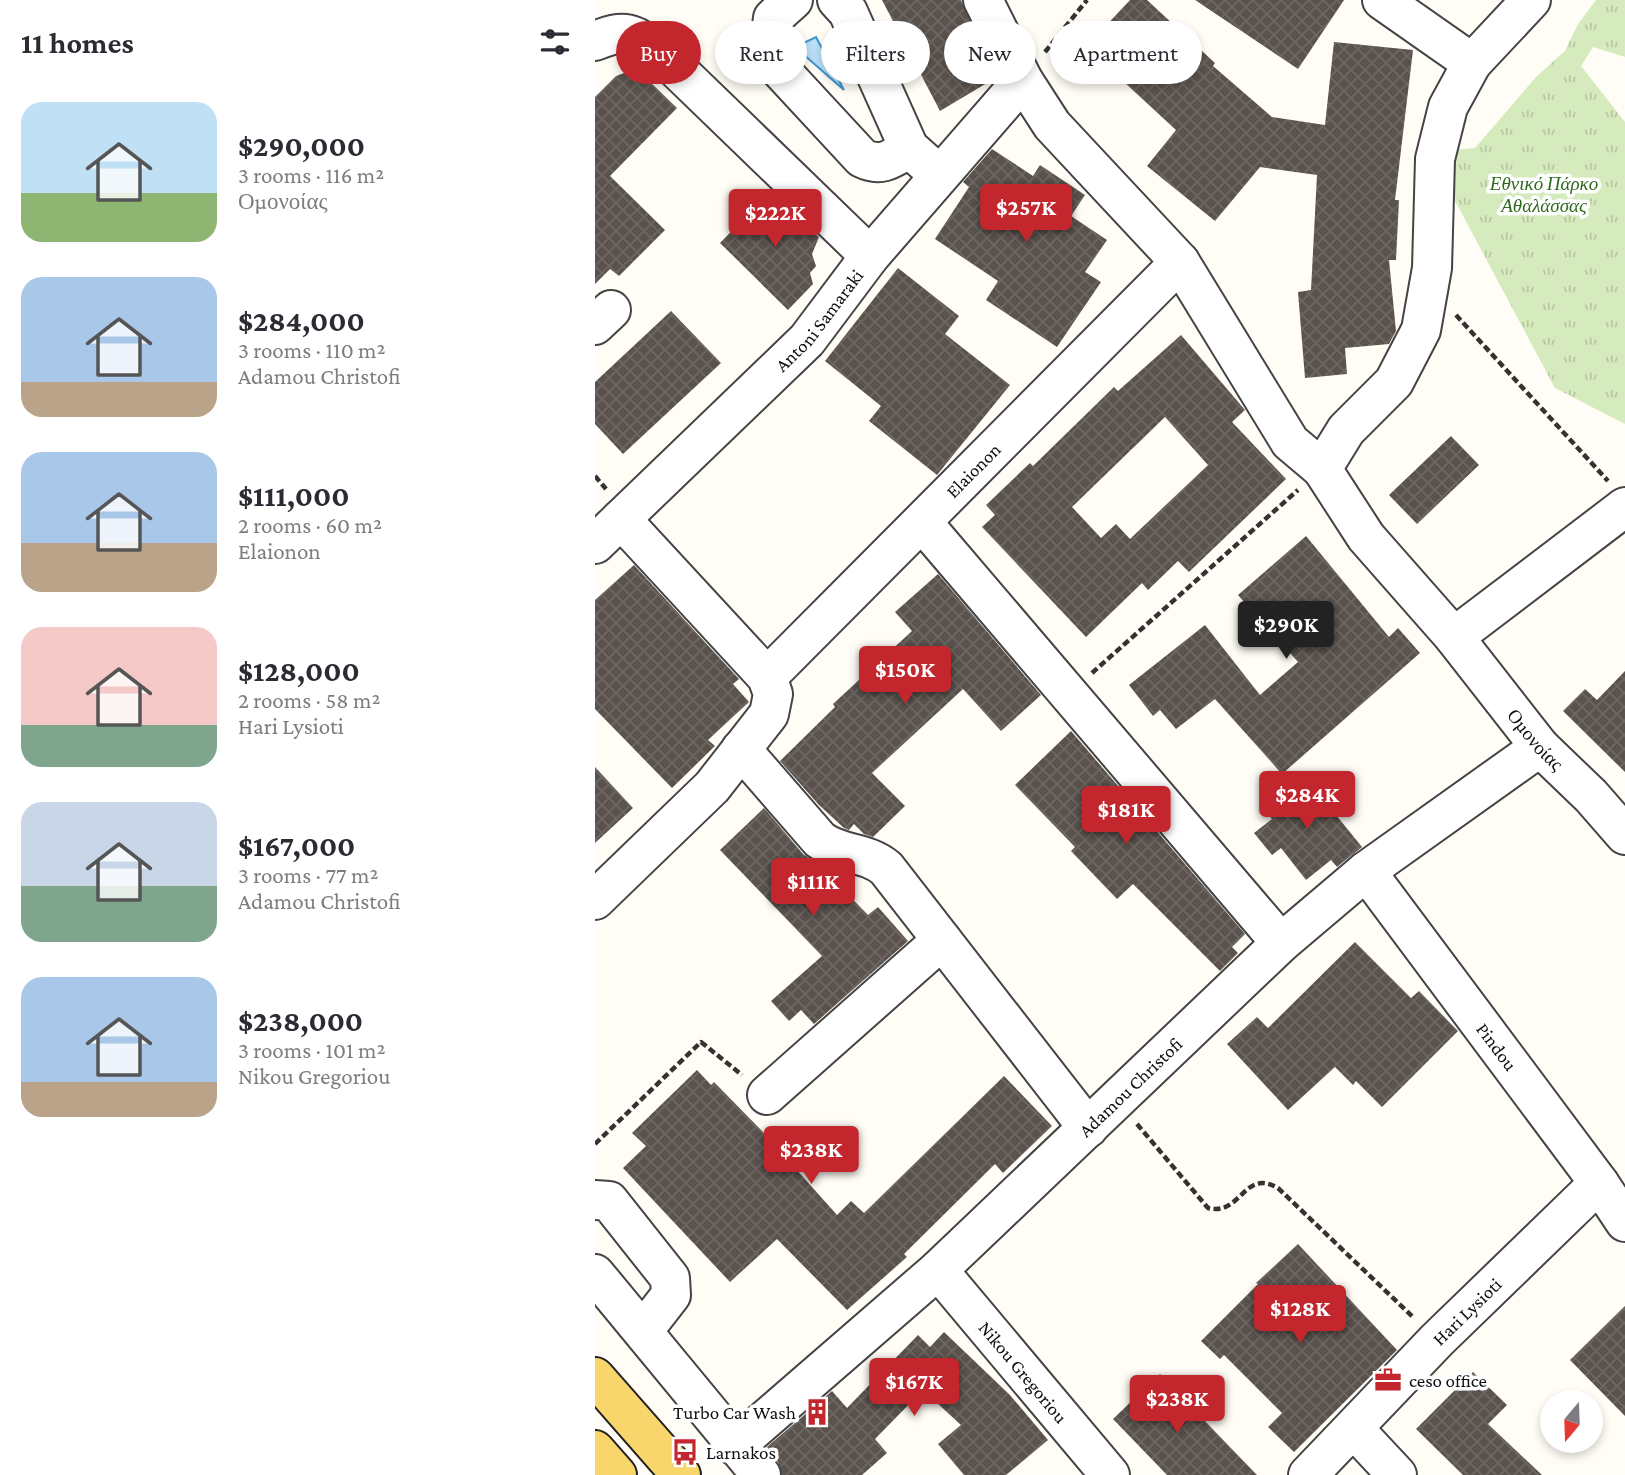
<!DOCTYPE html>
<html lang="en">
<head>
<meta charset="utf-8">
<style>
  :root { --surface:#fff; --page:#f2f2f3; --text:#2b2b33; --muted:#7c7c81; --accent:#c4262e }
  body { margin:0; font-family:"Crimson Pro",serif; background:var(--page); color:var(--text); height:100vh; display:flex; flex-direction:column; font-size:26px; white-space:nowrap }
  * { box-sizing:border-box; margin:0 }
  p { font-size:23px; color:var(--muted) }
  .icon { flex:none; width:38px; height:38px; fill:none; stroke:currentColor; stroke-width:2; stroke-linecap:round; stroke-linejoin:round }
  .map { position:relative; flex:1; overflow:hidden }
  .sheet { display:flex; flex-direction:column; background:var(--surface); width:595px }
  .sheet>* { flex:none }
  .top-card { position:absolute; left:21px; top:21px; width:665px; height:63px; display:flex; gap:14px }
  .needle { width:46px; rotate:199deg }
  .tools { position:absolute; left:945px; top:1390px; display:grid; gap:14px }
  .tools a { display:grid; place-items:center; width:63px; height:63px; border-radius:50%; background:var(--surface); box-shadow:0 4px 10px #0003; font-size:35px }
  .price { position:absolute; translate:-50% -60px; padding:0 16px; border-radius:7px; background:var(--accent); color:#fff; font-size:23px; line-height:46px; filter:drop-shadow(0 2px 4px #0008) }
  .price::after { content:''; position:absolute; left:50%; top:42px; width:21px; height:16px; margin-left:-10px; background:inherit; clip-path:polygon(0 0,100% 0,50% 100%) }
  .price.selected { background:#222; color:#fff }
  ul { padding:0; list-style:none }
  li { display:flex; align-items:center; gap:21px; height:175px; padding:0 21px }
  li span { display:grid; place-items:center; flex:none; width:196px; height:140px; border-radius:21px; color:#555 }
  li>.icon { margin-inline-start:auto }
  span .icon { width:84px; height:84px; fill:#fffc; stroke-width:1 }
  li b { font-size:30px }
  h2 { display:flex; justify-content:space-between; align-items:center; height:84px; padding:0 21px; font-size:30px }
  .pill { padding:0 24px; border-radius:32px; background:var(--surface); box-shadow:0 4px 10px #0003; font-size:24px; line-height:63px }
  .pill.selected { background:var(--accent); color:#fff }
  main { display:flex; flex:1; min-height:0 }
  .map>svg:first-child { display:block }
  .park { fill:url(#park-tufts) }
  .water { fill:#b9e0f7; stroke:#3f96cf; stroke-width:2 }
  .building { fill:url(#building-cross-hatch); fill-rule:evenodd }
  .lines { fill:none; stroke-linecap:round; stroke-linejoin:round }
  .minor-casing { stroke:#444; stroke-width:42 }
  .major-casing { stroke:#222; stroke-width:42 }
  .path { stroke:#333; stroke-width:4.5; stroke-dasharray:7 3.5; stroke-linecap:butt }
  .minor { stroke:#fff; stroke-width:38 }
  .major { stroke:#f9d66b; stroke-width:38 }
  .labels { text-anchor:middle; stroke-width:7; stroke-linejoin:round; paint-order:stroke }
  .park-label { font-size:19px; font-style:italic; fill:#2f6b1f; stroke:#fff }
  .street-label { font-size:19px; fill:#111; stroke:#fff }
  .poi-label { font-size:19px; fill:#111; stroke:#fff; text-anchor:start }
</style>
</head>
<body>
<main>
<section class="sheet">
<h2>11 homes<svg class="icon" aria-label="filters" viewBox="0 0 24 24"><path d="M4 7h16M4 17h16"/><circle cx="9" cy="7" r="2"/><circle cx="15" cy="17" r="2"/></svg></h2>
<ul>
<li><span style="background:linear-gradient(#bfe0f5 65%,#8fb573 0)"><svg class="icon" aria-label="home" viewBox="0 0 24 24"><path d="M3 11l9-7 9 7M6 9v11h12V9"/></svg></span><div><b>$290,000</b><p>3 rooms · 116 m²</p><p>Ομονοίας</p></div></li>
<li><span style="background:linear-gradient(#a9c7e8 75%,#b9a48a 0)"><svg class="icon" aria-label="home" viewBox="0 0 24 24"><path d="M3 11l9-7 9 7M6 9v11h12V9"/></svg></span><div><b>$284,000</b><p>3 rooms · 110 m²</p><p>Adamou Christofi</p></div></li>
<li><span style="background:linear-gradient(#a9c7e8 65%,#b9a48a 0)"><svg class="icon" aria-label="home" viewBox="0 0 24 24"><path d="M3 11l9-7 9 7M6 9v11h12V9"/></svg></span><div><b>$111,000</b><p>2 rooms · 60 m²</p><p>Elaionon</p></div></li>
<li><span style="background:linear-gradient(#f6c9c9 70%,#7fa58c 0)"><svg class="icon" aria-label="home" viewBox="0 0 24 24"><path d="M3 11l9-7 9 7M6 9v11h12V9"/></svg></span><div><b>$128,000</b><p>2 rooms · 58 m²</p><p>Hari Lysioti</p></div></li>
<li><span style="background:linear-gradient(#c9d6e8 60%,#7fa58c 0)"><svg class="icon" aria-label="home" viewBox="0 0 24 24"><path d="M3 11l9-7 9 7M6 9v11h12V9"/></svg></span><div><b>$167,000</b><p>3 rooms · 77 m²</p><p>Adamou Christofi</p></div></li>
<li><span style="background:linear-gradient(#a9c7e8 75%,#b9a48a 0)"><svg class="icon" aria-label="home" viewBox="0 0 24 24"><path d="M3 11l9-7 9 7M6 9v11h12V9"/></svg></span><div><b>$238,000</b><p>3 rooms · 101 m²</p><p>Nikou Gregoriou</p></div></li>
</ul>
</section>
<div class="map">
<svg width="1030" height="1475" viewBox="0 0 1030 1475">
  <defs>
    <pattern id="park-tufts" width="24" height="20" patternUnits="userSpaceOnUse" patternTransform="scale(1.75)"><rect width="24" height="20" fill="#d5ebbd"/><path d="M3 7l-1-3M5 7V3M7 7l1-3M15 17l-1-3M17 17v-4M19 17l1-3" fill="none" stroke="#b6c8a1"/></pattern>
    <pattern id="building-cross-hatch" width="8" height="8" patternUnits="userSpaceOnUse" patternTransform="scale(1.75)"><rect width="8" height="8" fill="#5a524d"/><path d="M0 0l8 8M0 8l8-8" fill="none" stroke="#6d6662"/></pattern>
  </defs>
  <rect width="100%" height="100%" fill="#fffdf5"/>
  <!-- park -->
  <path class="park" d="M 1001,0 L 1030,0 L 1030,57 L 998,47 L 986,66 L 1030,122 L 1030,424 L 960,388 L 851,184 L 859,150 L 880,148 L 942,76 L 970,51 L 983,24 Z"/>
  <!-- water -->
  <path class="water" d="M 221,37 L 249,90 L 200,47 Z"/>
  <!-- building -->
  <path class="building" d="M 287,0 L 366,0 L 402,77 L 345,111 Z
    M 535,0 L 552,0 L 620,63 L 618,66 L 677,117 L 730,125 L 739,42 L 818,50 L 800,200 L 804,200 L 801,260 L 794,260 L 801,331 L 794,344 L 750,348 L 752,374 L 710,378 L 703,292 L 716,290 L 722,175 L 665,167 L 620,221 L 552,166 L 581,130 L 491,47 Z
    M 600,0 L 749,0 L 703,69 Z
    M 29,73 L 53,80 L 82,108 L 15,176 L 70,230 L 24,276 L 15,269 L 0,284 L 0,97 L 21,76 Z
    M 397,149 L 438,176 L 445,165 L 490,195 L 476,216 L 512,240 L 490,272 L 506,282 L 462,347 L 391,300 L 403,281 L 340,239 L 374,187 L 368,182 Z
    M 176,191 L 224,237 L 217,254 L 221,266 L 215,273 L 218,284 L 193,310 L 125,243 Z
    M 303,268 L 364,316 L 350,334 L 415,385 L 342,475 L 274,421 L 286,406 L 230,361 Z
    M 76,311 L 126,363 L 28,454 L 0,424 L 0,382 Z
    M 586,335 L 650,410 L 637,422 L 691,479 L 594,572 L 583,561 L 553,590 L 547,583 L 491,637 L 387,527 L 400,515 L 391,505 L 435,463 L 438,466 L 519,387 L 523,391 ZM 570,417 L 613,465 L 535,539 L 521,524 L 506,538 L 477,507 Z
    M 856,436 L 884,465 L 822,524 L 794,495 Z
    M 711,536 L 794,637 L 803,628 L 825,653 L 687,774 L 620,699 L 581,729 L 565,710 L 558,716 L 534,685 L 610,625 L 665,695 L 703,662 L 643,595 Z
    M 39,565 L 144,679 L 138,684 L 154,702 L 113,740 L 120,746 L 77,788 L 0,709 L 0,600 Z
    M 343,574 L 446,695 L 406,731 L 368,689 L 277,773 L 310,806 L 278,837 L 269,834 L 259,824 L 254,830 L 249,828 L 224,805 L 185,761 L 240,707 L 238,704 L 317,631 L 300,612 Z
    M 1030,671 L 1030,772 L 968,711 L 990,689 L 1002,700 Z
    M 476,731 L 650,934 L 637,947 L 643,953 L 625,971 L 538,884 L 522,899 L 476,851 L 480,847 L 420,785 Z
    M 0,767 L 38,808 L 0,843 Z
    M 711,778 L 767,847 L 742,867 L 736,860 L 711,880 L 686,848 L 677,855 L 659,833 L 677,819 L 670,811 Z
    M 169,808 L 208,854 L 224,865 L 273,915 L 283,907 L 313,941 L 219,1024 L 206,1010 L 194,1021 L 176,1001 L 227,956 L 125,850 Z
    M 760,942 L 816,998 L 824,991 L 863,1031 L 787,1107 L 761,1081 L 758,1085 L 740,1067 L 693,1110 L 632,1044 L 662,1017 L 673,1028 Z
    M 102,1070 L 116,1085 L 119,1082 L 166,1130 L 242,1215 L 256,1201 L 269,1213 L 409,1076 L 457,1126 L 408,1173 L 400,1164 L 309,1254 L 312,1257 L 252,1310 L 182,1239 L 135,1282 L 28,1168 L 51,1146 L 37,1133 Z
    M 703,1244 L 802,1350 L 699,1452 L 673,1427 L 687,1413 L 629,1355 L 625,1359 L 606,1341 L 663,1284 L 661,1283 Z
    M 1030,1306 L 1030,1416 L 975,1360 Z
    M 349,1332 L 415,1395 L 453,1440 L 411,1475 L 369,1475 L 343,1444 L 366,1425 L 328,1390 L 280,1439 L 292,1453 L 267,1475 L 187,1475 L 183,1462 L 172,1447 L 237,1391 L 252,1408 L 323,1335 L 335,1347 Z
    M 878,1372 L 912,1405 L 893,1424 L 947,1475 L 868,1475 L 821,1429 Z
    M 565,1374 L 633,1445 L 662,1475 L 572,1475 L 518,1419 Z"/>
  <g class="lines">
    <defs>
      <g id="minor">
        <path d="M 198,0 L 178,18 L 175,41 L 178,62 L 267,158 C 287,168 298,158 314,148"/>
        <path d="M 242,0 L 253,12 L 314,148 L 333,165"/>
        <path d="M 388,0 L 428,80 L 457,125 L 585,262 L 695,442 L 727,469"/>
        <path d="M 787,0 L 877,63"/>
        <path d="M 936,0 L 877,63 L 853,107 L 840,159 L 837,268 L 826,330 L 799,382 L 751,430 L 727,469 L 771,537 L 859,637 L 1030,507"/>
        <path d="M 0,41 C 31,28 37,33 64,52 L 275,256"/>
        <path d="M 0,325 L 16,310"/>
        <path d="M 327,522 L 686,943"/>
        <path id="s1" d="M 0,544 L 212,340 L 275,256 L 428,80"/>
        <path id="s2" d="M 859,637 L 945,747 L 996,796 L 1030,835"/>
        <path id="s3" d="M 172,677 L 585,262"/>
        <path d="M 146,749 L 225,840 C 247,856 270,851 291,868 L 493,1128"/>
        <path id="s4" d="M 771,871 L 1004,1183 L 1030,1222"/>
        <path d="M 0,900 L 117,787 L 174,714 L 178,694 L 172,677 L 26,519"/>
        <path d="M 172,1095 L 347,940"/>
        <path d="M 0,1200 L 14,1201 L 75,1278 L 76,1295 L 48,1331"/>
        <path id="s5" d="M 343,1270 L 515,1475"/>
        <path d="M 0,1274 L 166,1475"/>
        <path d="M 760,1430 L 802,1475"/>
        <path id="s6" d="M 140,1446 L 343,1270 L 686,943 L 771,871 L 945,747"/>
        <path id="s7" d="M 713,1475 L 842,1340 L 1004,1183"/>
      </g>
      <path id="major" d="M 0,1377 L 86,1475
        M 0,1450 L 22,1475"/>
    </defs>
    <!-- minor casing -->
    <use href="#minor" class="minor-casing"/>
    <!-- major casing -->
    <use href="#major" class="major-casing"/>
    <!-- path -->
    <path class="path" d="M 450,52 L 492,0
      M 861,315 L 1013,481
      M 0,476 L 11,489
      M 497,673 L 703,490
      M 542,1124 L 613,1208 C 647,1216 648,1168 683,1188 L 819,1318
      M 0,1144 L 106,1042 L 147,1075"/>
    <!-- minor -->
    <use href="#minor" class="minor"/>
    <!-- major -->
    <use href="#major" class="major"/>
  </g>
  <!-- icons -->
  <defs>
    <symbol id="office-bare" viewBox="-9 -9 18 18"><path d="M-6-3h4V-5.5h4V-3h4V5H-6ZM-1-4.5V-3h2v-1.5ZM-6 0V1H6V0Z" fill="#c4262e" stroke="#fff" stroke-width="2.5" paint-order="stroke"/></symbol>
    <symbol id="building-bare" viewBox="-9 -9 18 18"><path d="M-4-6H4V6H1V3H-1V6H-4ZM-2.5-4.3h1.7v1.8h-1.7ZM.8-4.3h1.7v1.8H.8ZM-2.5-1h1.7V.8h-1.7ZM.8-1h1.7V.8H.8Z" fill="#c4262e" stroke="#fff" stroke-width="2.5" paint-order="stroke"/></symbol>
    <symbol id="bus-bare" viewBox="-9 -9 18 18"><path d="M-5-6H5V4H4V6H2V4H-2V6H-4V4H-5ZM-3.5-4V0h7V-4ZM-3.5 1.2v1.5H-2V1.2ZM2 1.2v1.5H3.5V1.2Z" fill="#c4262e" stroke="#fff" stroke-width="2.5" paint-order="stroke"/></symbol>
  </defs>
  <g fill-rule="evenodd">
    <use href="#office-bare" x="774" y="1361" width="38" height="38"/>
    <use href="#building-bare" x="203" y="1393" width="38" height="38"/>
    <use href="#bus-bare" x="71" y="1433" width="38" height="38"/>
  </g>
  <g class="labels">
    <!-- park labels -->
    <g class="park-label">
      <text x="949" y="190">Εθνικό Πάρκο<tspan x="949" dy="22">Αθαλάσσας</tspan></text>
    </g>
    <!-- street labels -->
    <g class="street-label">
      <text dy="7" stroke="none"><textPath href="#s1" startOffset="317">Antoni Samaraki</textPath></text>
      <text dy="7" stroke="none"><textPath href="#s3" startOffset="292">Elaionon</textPath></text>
      <text dy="7" stroke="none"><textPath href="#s2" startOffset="131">Ομονοίας</textPath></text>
      <text dy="7" stroke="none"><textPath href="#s4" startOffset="219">Pindou</textPath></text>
      <text dy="7" stroke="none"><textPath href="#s6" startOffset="534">Adamou Christofi</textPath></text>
      <text dy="7" stroke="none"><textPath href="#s7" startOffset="228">Hari Lysioti</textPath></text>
      <text dy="7" stroke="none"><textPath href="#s5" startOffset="133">Nikou Gregoriou</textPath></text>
    </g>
    <!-- poi labels -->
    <g class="poi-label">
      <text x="814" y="1387">ceso office</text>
      <text x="201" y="1419" text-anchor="end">Turbo Car Wash</text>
      <text x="111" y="1459">Larnakos</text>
    </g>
  </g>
</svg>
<div class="tools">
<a><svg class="needle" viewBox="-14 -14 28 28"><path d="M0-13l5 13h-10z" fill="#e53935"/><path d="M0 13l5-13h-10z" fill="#7c7c81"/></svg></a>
</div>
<b class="price" style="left:431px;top:244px">$257K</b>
<b class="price" style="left:180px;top:249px">$222K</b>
<b class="price selected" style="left:691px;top:661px">$290K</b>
<b class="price" style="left:310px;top:706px">$150K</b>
<b class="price" style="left:712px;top:831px">$284K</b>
<b class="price" style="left:531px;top:846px">$181K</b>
<b class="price" style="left:218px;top:918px">$111K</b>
<b class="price" style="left:216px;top:1186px">$238K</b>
<b class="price" style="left:705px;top:1345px">$128K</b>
<b class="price" style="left:319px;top:1418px">$167K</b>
<b class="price" style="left:582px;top:1435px">$238K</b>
<div class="top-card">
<a class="pill selected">Buy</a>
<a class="pill">Rent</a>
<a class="pill">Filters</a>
<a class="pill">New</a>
<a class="pill">Apartment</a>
</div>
</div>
</main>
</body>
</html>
